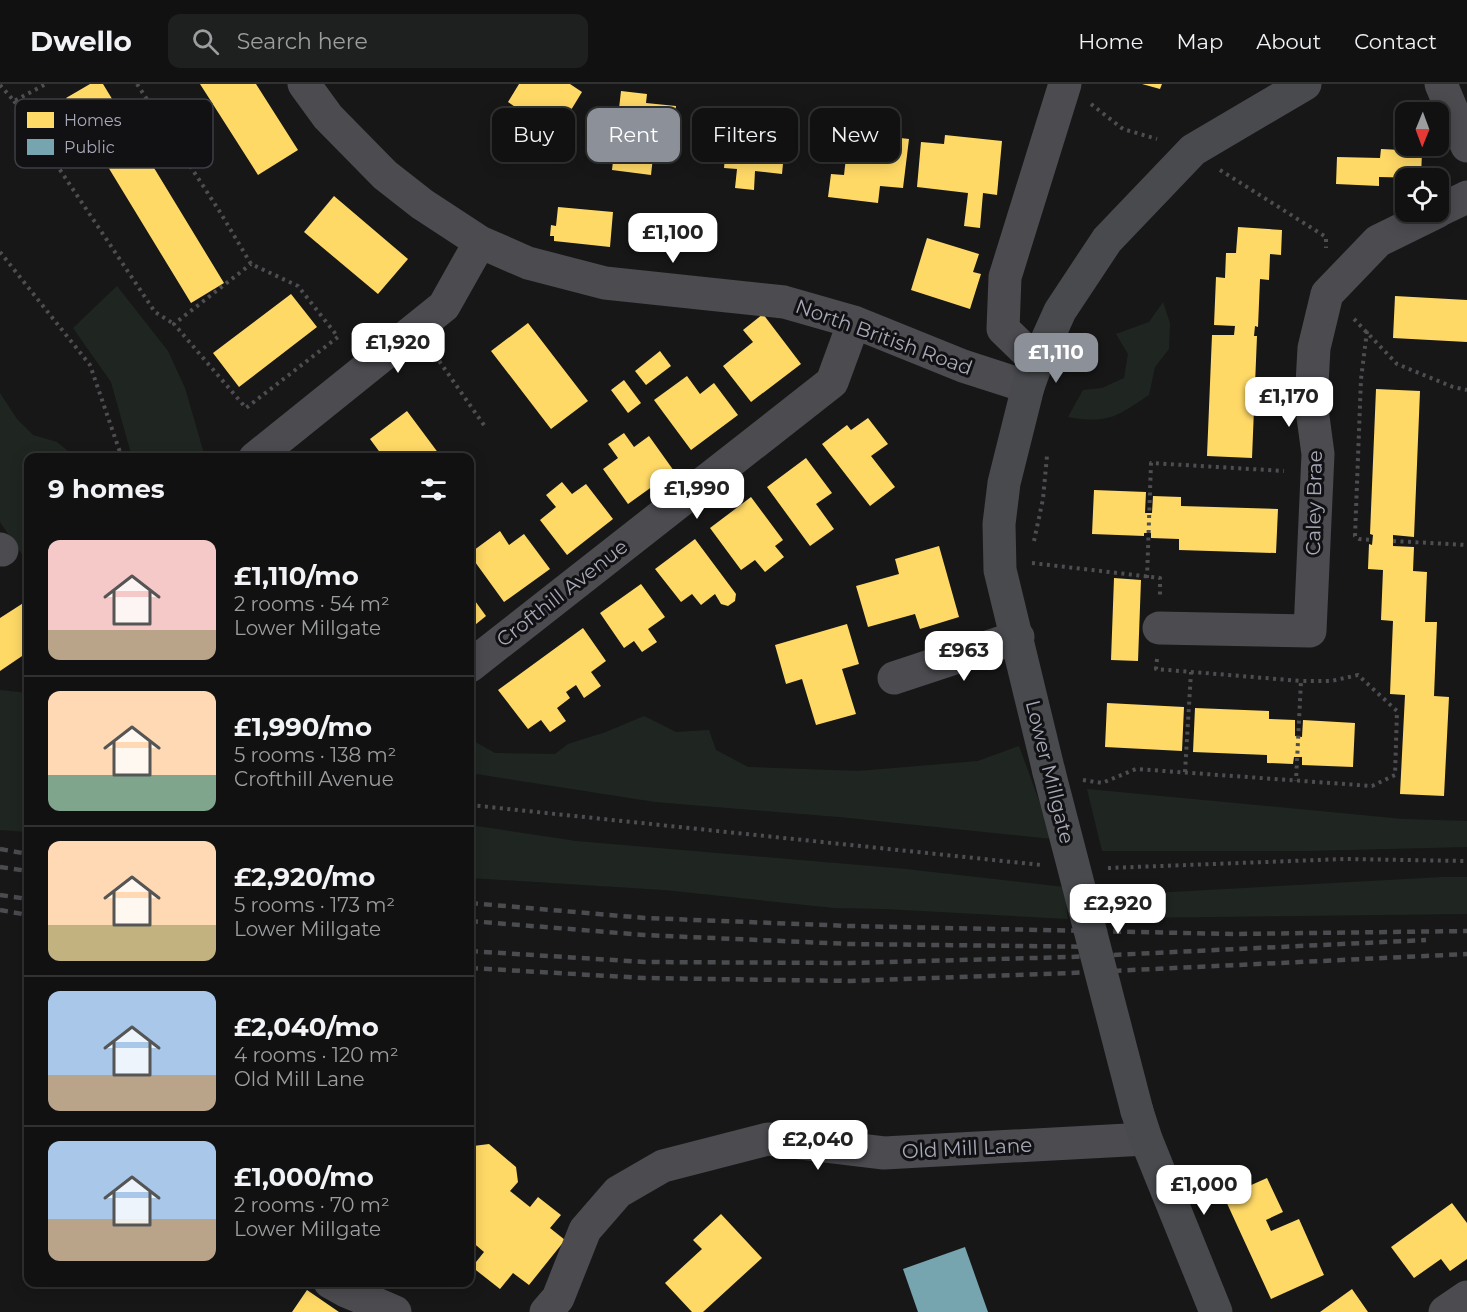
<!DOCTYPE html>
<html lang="en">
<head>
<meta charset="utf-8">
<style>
  :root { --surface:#111; --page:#1e1f1f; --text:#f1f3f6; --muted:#9c9d9f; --line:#303131; --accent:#8c9099 }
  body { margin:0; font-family:Montserrat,sans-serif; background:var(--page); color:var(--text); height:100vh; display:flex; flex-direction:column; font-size:22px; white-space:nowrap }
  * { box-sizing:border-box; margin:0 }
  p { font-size:20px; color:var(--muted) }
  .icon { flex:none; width:33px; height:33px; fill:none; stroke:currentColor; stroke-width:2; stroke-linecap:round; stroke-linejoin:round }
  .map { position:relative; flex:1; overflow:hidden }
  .details { position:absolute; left:24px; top:369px; width:450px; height:834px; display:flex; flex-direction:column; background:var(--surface); border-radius:12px; box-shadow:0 3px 15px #0003,0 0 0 2px var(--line) }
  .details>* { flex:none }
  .guide { position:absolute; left:492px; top:24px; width:570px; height:54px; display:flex; gap:12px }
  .needle { width:39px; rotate:181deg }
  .buttons { position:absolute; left:1395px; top:18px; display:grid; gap:12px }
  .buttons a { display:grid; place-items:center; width:54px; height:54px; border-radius:12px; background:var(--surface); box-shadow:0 3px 15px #0003,0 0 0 2px var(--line); font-size:30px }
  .price { position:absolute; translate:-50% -51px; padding:0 14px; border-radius:12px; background:#fff; color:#222; font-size:20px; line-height:39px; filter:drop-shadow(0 2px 3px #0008) }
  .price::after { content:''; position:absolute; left:50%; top:36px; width:18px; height:14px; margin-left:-9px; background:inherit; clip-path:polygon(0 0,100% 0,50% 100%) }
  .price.current { background:var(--accent); color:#fff }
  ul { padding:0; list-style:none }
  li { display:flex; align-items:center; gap:18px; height:150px; padding:0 24px }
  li+li { border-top:2px solid var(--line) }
  li span { display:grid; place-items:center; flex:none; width:168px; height:120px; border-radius:12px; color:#555 }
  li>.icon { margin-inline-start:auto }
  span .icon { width:72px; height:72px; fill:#fffc; stroke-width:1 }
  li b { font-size:26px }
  h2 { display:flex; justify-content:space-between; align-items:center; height:72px; padding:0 24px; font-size:26px }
  .pill { padding:0 21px; border-radius:12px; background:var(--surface); box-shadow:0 3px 15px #0003,0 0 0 2px var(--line); font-size:21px; line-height:54px }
  .pill.current { background:var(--accent); color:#fff }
  header { display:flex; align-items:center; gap:36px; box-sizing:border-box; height:84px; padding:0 30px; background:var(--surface); border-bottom:2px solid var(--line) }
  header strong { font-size:28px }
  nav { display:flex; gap:33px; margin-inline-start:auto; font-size:21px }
  .search { width:420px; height:54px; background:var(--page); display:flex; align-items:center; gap:15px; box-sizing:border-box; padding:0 21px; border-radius:12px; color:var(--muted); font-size:22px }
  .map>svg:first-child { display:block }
  .green { fill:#1f2621 }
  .homes { fill:#ffd966 }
  .public { fill:#76a5af }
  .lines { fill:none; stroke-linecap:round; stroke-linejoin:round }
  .path { stroke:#4d4d52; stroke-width:4; stroke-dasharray:3 4.5; stroke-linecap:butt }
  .street { stroke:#4b4b50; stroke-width:33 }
  .secondary { stroke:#494a4e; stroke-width:33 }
  .rail { stroke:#4b4c4f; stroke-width:4.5; stroke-dasharray:8 6; stroke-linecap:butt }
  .secondary-bridge { stroke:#494a4e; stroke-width:33 }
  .labels { text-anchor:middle; stroke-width:6; stroke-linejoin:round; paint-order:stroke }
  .street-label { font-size:20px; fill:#a7a9b8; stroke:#111113 }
  .key { fill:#111113; stroke:#3e3f45; stroke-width:1.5 }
  .key-label { font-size:16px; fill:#a7a9b8 }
</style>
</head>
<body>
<header>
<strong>Dwello</strong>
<div class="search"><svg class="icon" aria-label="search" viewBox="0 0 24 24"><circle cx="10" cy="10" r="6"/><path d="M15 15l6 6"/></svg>Search here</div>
<nav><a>Home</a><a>Map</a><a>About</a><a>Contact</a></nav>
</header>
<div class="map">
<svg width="1467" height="1228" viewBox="0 0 1467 1228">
  <rect width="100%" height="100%" fill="#171717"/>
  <!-- green -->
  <path class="green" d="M 117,202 L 168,267 L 185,304 L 205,373 L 132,373 L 111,298 L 73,244 Z
    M 1163,218 L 1170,239 L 1169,265 L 1155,283 L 1149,311 C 1116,333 1108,340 1068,333 L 1083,306 L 1102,304 L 1124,294 L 1128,270 L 1116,250 L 1149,238 Z
    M 0,309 L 17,335 L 33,351 L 57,358 L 75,373 L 28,374 L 28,479 L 0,438 Z
    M 0,606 L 28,609 L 28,748 L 0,746 Z
    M 644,632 L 676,648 L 709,646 L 716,666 L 748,683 L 858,687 L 978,677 L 1019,662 L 1053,755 L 839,733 L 655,718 L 470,689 L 470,655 L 495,669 L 555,670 L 568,660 L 606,648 Z
    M 1087,705 L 1403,735 L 1467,737 L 1467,763 L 1306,767 L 1102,767 Z
    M 470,741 L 576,757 L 906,785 L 1064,803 L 1068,835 L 886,825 L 834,824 L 664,806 L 470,794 Z
    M 1443,793 L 1467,793 L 1467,830 L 1130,834 L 1116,811 Z"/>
  <!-- homes -->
  <path class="homes" d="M 90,0 L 103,0 L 224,199 L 191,219 L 66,14 Z
    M 200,0 L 256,0 L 298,66 L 258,91 Z
    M 519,0 L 570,0 L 582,8 L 557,49 L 541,39 L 533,52 L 513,40 L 521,27 L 508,18 Z
    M 1142,0 L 1162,0 L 1160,5 Z
    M 621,7 L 647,10 L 646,19 L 676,22 L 671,66 L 654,64 L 651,91 L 612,86 Z
    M 729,33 L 787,39 L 782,90 L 755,87 L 754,106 L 735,104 L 737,85 L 724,84 Z
    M 849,48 L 909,55 L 903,104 L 880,102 L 878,119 L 828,113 L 831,90 L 844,91 Z
    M 945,51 L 1002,57 L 997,111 L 983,109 L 980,144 L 964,142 L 968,109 L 917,103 L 921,58 L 944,60 Z
    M 1381,65 L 1422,67 L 1421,94 L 1379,93 L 1379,102 L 1336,100 L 1337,73 L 1380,74 Z
    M 334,112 L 408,175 L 378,210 L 304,148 Z
    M 558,123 L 613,128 L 610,163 L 554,157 L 554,152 L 550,152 L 551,141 L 556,142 Z
    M 1238,143 L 1282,146 L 1281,171 L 1270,170 L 1269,196 L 1260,195 L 1258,243 L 1255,242 L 1254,252 L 1257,252 L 1252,374 L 1207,372 L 1212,251 L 1234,251 L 1235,242 L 1214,241 L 1216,193 L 1225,194 L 1226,169 L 1236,169 Z
    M 927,154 L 979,170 L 973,188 L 981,190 L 970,225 L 911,206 Z
    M 291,210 L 317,243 L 239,303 L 213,269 Z
    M 1395,212 L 1467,216 L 1467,258 L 1393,254 Z
    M 763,230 L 801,280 L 751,318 L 723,282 L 753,258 L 743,246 Z
    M 528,239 L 588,317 L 551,345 L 491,267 Z
    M 660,267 L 671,282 L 646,301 L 635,287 Z
    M 687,292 L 700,310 L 714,299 L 738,331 L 691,366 L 654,316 Z
    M 624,296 L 641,319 L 628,329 L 611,306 Z
    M 1376,305 L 1420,307 L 1414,453 L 1393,451 L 1393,462 L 1414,463 L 1413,487 L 1427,488 L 1425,538 L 1437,538 L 1434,612 L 1449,613 L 1444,712 L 1400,710 L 1405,611 L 1390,610 L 1393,537 L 1381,536 L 1383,486 L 1368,485 L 1369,460 L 1372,461 L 1373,451 L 1370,450 Z
    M 407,327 L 442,374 L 384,374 L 370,355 Z
    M 868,334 L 888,360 L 871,372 L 895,403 L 870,422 L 822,360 L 847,341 L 851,346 Z
    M 624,349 L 634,363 L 649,352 L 674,387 L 628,420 L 603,385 L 618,374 L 608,360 Z
    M 806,374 L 832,409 L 816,420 L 834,445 L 810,462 L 767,403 Z
    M 562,398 L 572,410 L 586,400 L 613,435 L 567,471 L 540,436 L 556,423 L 546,411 Z
    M 1094,406 L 1146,408 L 1145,429 L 1152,429 L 1153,412 L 1181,413 L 1181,422 L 1278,425 L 1276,469 L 1179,466 L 1179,455 L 1151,454 L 1151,449 L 1144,449 L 1144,452 L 1092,450 Z
    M 751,413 L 783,456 L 775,462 L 784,473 L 765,488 L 755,476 L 741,486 L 710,444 Z
    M 500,447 L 509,461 L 524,450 L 550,485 L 504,518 L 470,471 L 470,469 Z
    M 695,455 L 736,510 L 735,517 L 728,522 L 721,520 L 715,510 L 701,521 L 692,510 L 681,518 L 655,485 Z
    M 939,462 L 959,533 L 920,545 L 915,530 L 868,543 L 856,502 L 899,490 L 895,475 Z
    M 1114,494 L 1141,496 L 1138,577 L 1111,576 Z
    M 641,500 L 665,533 L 648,545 L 657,558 L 642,568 L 634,557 L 624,564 L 600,529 Z
    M 470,510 L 486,532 L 470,545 Z
    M 28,516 L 28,568 L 0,587 L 0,534 Z
    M 847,540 L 859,580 L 842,585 L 856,630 L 816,641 L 802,595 L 786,600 L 775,561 Z
    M 583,544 L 606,577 L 591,588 L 601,602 L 584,614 L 576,601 L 566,608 L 570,614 L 557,624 L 566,637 L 550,648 L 541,636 L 528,645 L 498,606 Z
    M 1107,619 L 1184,623 L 1182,667 L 1105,663 Z
    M 1195,624 L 1269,627 L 1269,635 L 1295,636 L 1295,652 L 1302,653 L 1303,636 L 1355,639 L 1353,683 L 1302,681 L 1302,673 L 1294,673 L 1293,680 L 1267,679 L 1267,671 L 1193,668 Z
    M 489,1060 L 516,1083 L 518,1098 L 510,1107 L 530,1123 L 538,1113 L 561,1131 L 550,1144 L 565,1156 L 529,1201 L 513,1189 L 500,1205 L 472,1183 L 484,1168 L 470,1156 L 470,1067 L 473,1062 Z
    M 1244,1091 L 1249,1102 L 1267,1094 L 1283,1128 L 1266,1136 L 1271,1147 L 1299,1135 L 1324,1191 L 1271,1215 L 1219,1102 Z
    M 1452,1119 L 1467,1139 L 1467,1175 L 1450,1187 L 1441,1175 L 1414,1194 L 1391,1163 Z
    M 721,1130 L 762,1174 L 703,1228 L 692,1228 L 665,1199 L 702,1165 L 693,1156 Z
    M 1352,1205 L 1368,1228 L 1320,1228 Z
    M 307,1206 L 339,1228 L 292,1228 Z"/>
  <!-- public -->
  <path class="public" d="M 965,1163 L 988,1228 L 918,1228 L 903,1185 Z"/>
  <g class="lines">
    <!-- path -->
    <path class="path" d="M 137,0 L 220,128 L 251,180 L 298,202 L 338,253 L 246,324 L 174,240 L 251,180
      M 0,1 L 14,17 L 46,0
      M 14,17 L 155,228 L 174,240
      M 1091,20 L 1123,45 L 1157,55
      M 1220,86 L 1326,153 L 1326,164
      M 0,168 L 90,281 L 122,374
      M 1354,235 L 1397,280 L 1453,303 L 1467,306
      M 1367,247 L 1361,295 L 1355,452 L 1359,455 L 1372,456
      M 435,271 L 486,344
      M 1034,457 L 1043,415 L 1047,372
      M 1393,457 L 1467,461
      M 1032,479 L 1160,494 L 1160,511
      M 1147,494 L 1151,379 L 1284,387
      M 1157,575 L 1156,585 L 1301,597
      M 1185,688 L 1191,588
      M 1083,696 L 1102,699 L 1136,685 L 1372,702 L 1395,691 L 1397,627 L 1358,591 L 1331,597 L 1301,597 L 1296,697
      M 470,721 L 1041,781
      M 1108,784 L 1344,775 L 1467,777"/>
    <!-- street -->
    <path class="street" d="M 304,0 L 328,33 L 385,91 L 422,120 L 480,158 L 528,179 L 605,199 L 784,218 L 854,238 L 963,282 L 1028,303
      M 1441,0 L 1467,62
      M 1438,127 L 1467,113
      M 1037,278 L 1003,245 L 1005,193 L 1065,0
      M 255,374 L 444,222 L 480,158
      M 0,465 L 2,466
      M 1159,544 L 1310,547 L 1318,370 L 1311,318 L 1314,264 L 1327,210 L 1378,157 L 1437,128
      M 470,582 L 832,298 L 854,238
      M 894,594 L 1018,553
      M 330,1198 L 346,1207 L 395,1228
      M 546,1228 L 558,1214 L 585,1146 L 618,1108 L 663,1082 L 768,1055 L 884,1069 L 1146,1055
      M 1445,1228 L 1467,1213"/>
    <!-- secondary -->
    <path class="secondary" d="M 1049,688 L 1000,486 L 999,440 L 1004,399 L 1028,303 L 1037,278 L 1060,227 L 1107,156 L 1193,66 L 1305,0
      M 1137,1027 L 1146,1055 L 1216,1228"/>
    <!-- rail -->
    <path class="rail" d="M 0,765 L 28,770
      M 0,783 L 28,787
      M 0,811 L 28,815
      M 470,819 L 645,834 L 850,842 L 1233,850 L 1467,847
      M 0,826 L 28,831
      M 470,837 L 644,851 L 850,860 L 1110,863
      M 470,867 L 644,878 L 851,879 L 1070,873 L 1426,856
      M 470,884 L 644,894 L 851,897 L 1070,889 L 1467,870"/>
    <!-- secondary-bridge -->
    <path class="secondary-bridge" d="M 1049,688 L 1137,1027"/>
  </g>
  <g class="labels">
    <!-- street labels -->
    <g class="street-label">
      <text transform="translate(884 253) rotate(20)" y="7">North British Road</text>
      <text transform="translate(1314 419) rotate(-89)" y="7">Caley Brae</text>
      <text transform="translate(562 509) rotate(-38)" y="7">Crofthill Avenue</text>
      <text transform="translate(1050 688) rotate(76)" y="7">Lower Millgate</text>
      <text transform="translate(967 1064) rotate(-3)" y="7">Old Mill Lane</text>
    </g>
  </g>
  <!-- legend -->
  <rect x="15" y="15" width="198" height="69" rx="9" class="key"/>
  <rect x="27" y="28" width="27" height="16" fill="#ffd966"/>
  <rect x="27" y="55" width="27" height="16" fill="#76a5af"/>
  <g class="key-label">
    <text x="64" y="42">Homes</text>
    <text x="64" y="69">Public</text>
  </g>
</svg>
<div class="buttons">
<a><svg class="needle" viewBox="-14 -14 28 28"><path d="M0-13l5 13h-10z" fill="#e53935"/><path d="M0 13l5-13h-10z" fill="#9c9d9f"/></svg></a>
<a><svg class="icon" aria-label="locate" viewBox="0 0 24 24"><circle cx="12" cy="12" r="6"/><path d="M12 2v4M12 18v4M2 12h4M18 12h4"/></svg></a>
</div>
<b class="price" style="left:673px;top:180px">£1,100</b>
<b class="price" style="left:398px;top:290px">£1,920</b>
<b class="price current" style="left:1056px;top:300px">£1,110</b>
<b class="price" style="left:1289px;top:344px">£1,170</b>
<b class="price" style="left:697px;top:436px">£1,990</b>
<b class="price" style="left:964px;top:598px">£963</b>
<b class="price" style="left:1118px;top:851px">£2,920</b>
<b class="price" style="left:818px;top:1087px">£2,040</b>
<b class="price" style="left:1204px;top:1132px">£1,000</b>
<div class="guide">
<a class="pill">Buy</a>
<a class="pill current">Rent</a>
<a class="pill">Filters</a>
<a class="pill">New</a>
</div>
<section class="details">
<h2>9 homes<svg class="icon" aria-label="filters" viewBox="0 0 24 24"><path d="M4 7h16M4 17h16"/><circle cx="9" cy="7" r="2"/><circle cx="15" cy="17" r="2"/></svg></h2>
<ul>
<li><span style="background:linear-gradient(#f6c9c9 75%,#b9a48a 0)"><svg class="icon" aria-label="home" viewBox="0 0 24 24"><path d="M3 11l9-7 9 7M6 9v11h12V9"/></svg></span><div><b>£1,110/mo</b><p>2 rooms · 54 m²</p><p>Lower Millgate</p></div></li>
<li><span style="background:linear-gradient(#ffd9b3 70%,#7fa58c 0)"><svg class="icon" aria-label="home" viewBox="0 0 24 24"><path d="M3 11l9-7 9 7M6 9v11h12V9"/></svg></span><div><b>£1,990/mo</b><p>5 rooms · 138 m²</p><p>Crofthill Avenue</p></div></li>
<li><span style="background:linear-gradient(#ffd9b3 70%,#c2b280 0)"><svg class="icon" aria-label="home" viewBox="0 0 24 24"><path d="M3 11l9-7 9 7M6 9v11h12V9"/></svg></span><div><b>£2,920/mo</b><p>5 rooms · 173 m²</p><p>Lower Millgate</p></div></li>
<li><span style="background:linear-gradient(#a9c7e8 70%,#b9a48a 0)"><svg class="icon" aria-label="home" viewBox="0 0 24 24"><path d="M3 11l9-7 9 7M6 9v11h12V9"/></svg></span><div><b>£2,040/mo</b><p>4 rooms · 120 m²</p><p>Old Mill Lane</p></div></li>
<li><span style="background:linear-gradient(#a9c7e8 65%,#b9a48a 0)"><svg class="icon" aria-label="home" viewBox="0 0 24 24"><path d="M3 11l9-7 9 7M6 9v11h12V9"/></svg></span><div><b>£1,000/mo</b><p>2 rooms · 70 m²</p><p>Lower Millgate</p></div></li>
</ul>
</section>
</div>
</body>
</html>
